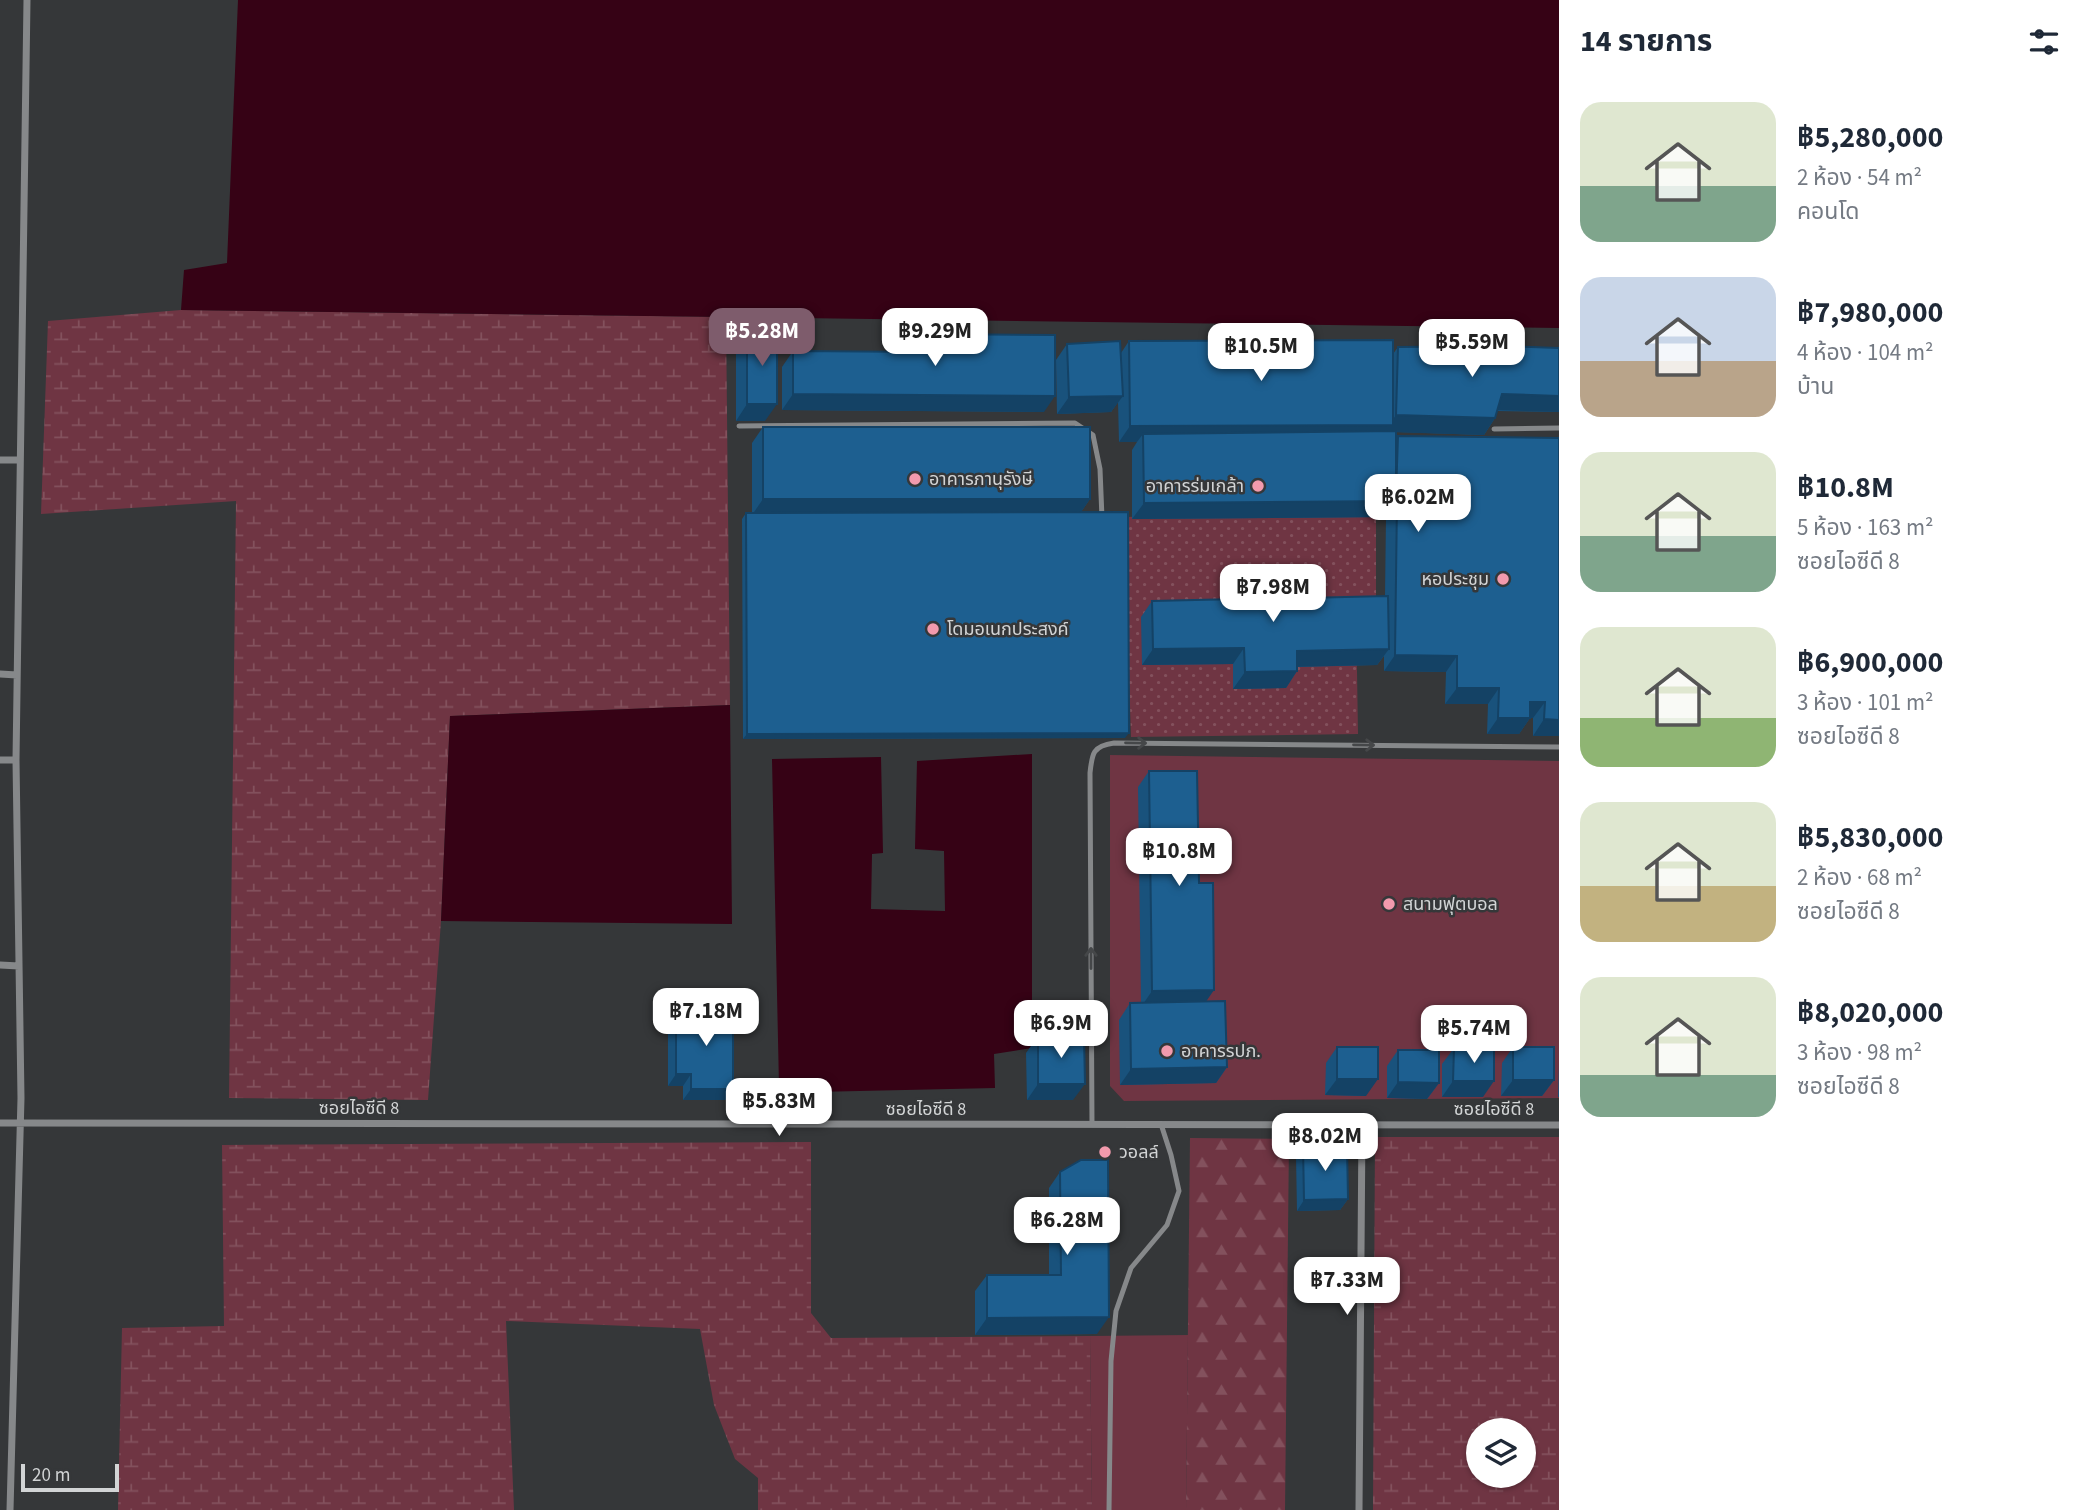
<!DOCTYPE html>
<html lang="th">
<head>
<meta charset="utf-8">
<style>
  :root { --surface:#fff; --page:#f6f6f7; --text:#1f2937; --muted:#747a83; --accent:#7e5c6c }
  body { margin:0; font-family:"Source Sans 3","Noto Sans Thai",sans-serif; background:var(--page); color:var(--text); height:100vh; display:flex; flex-direction:column; font-size:26px; white-space:nowrap }
  * { box-sizing:border-box; margin:0 }
  p { font-size:23px; color:var(--muted) }
  .icon { flex:none; width:38px; height:38px; fill:none; stroke:currentColor; stroke-width:2; stroke-linecap:round; stroke-linejoin:round }
  .map { position:relative; flex:1; overflow:hidden }
  .panel { display:flex; flex-direction:column; background:var(--surface); width:525px }
  .panel>* { flex:none }
  .tools { position:absolute; left:1466px; top:1418px; display:grid; gap:14px }
  .tools a { display:grid; place-items:center; width:70px; height:70px; border-radius:50%; background:var(--surface); box-shadow:0 2px 5px #0004; font-size:35px }
  .scale { position:absolute; left:21px; bottom:18px; width:98px; box-sizing:border-box; padding-left:7px; border:4px solid #d2d4d5; border-top:0; font-size:19px; line-height:24px; white-space:nowrap; color:#d2d4d5; -webkit-text-stroke:5px #353739; paint-order:stroke }
  .price { position:absolute; translate:-50% -60px; padding:0 16px; border-radius:14px; background:#fff; color:#222; font-size:23px; line-height:46px; filter:drop-shadow(0 2px 4px #0008) }
  .price::after { content:''; position:absolute; left:50%; top:42px; width:21px; height:16px; margin-left:-10px; background:inherit; clip-path:polygon(0 0,100% 0,50% 100%) }
  .price.current { background:var(--accent); color:#fff }
  ul { padding:0; list-style:none }
  li { display:flex; align-items:center; gap:21px; height:175px; padding:0 21px }
  li span { display:grid; place-items:center; flex:none; width:196px; height:140px; border-radius:21px; color:#555 }
  li>.icon { margin-inline-start:auto }
  span .icon { width:84px; height:84px; fill:#fffc; stroke-width:1 }
  li b { font-size:30px }
  h2 { display:flex; justify-content:space-between; align-items:center; height:84px; padding:0 21px; font-size:30px }
  main { display:flex; flex:1; min-height:0 }
  .map>svg:first-child { display:block }
  .grass { fill:#6f3543 }
  .forest { fill:url(#forest-firs) }
  .wetland { fill:url(#wetland-marsh); fill-rule:evenodd }
  .garden { fill:url(#garden-dots) }
  .water { fill:#360215 }
  .lines { fill:none; stroke-linecap:round; stroke-linejoin:round }
  .lane { stroke:#86888a; stroke-width:5 }
  .street { stroke:#86888a; stroke-width:7 }
  .wall { fill:#19527c }
  .shaded-wall { fill:#144265 }
  .building { fill:#1d5f90; stroke:#144265; stroke-width:2 }
  .oneway { stroke:#454749 }
  .poi-dot { fill:#f29aad; stroke:#353739; stroke-width:2.5 }
  .labels { text-anchor:middle; stroke-width:5; stroke-linejoin:round; paint-order:stroke }
  .poi-label { font-size:18px; fill:#d2d4d5; stroke:#353739; text-anchor:start }
  .street-label { font-size:18px; fill:#d2d4d5; stroke:#353739 }
</style>
</head>
<body>
<main>
<div class="map">
<svg width="1559" height="1510" viewBox="0 0 1559 1510">
  <defs>
    <pattern id="forest-firs" width="22" height="20" patternUnits="userSpaceOnUse" patternTransform="scale(1.75)"><rect width="22" height="20" fill="#6f3543"/><path d="M5 1l3.5 6h-7zM16 11l3.5 6h-7z" fill="#83515d"/></pattern>
    <pattern id="wetland-marsh" width="20" height="14" patternUnits="userSpaceOnUse" patternTransform="scale(1.75)"><rect width="20" height="14" fill="#6f3543"/><path d="M1 5h8M5 5V1M11 12h8M15 12V8" fill="none" stroke="#83515d"/></pattern>
    <pattern id="garden-dots" width="8" height="8" patternUnits="userSpaceOnUse" patternTransform="scale(1.75)"><rect width="8" height="8" fill="#6f3543"/><path d="M2 2h.1M6 6h.1" fill="none" stroke="#83515d" stroke-width="1.8" stroke-linecap="round"/></pattern>
  </defs>
  <rect width="100%" height="100%" fill="#353739"/>
  <!-- grass -->
  <path class="grass" d="M 1110,755 L 1559,761 L 1559,1098 L 1124,1101 L 1110,1086 Z
    M 1188,1335 L 1186,1510 L 1092,1510 L 1090,1336 Z"/>
  <!-- forest -->
  <path class="forest" d="M 1190,1138 L 1289,1139 L 1285,1510 L 1186,1510 Z"/>
  <!-- wetland -->
  <path class="wetland" d="M 181,310 L 726,317 L 730,705 L 450,716 L 441,921 L 428,1100 L 229,1098 L 236,501 L 41,514 L 48,321 Z
    M 1375,1137 L 1559,1137 L 1559,1510 L 1373,1510 ZM 1479,1430 L 1524,1430 L 1524,1475 L 1479,1475 Z
    M 811,1142 L 811,1313 L 831,1338 L 1090,1336 L 1092,1510 L 758,1510 L 758,1478 L 735,1459 L 714,1405 L 700,1329 L 506,1321 L 514,1510 L 118,1510 L 122,1328 L 224,1326 L 222,1145 Z"/>
  <!-- garden -->
  <path class="garden" d="M 1376,512 L 1376,613 L 1356,609 L 1358,734 L 1131,737 L 1124,517 Z"/>
  <!-- water -->
  <path class="water" d="M 238,0 L 1559,0 L 1559,328 L 181,310 L 184,270 L 227,263 Z
    M 730,705 L 732,924 L 441,921 L 450,716 Z
    M 1032,754 L 1032,1048 L 994,1054 L 995,1088 L 814,1092 L 779,1086 L 772,759 L 881,757 L 883,853 L 872,854 L 871,909 L 945,911 L 944,851 L 915,849 L 917,761 Z"/>
  <g class="lines">
    <!-- lane -->
    <path class="lane" d="M 739,426 L 1075,423 L 1093,435 L 1100,469 L 1102,518
      M 1494,429 L 1559,428
      M 1092,1124 L 1090,773 C 1092,753 1093,746 1114,743 L 1559,747
      M 1109,1510 L 1111,1361 L 1116,1311 L 1131,1268 L 1167,1225 L 1179,1191 L 1171,1155 L 1161,1124"/>
    <!-- street -->
    <path class="street" d="M 0,460 L 20,460
      M 0,674 L 17,675
      M 0,760 L 16,760
      M 0,965 L 19,966
      M 0,1123 L 1559,1125
      M 10,1510 L 21,1098 L 16,760 L 27,0
      M 1359,1510 L 1362,1125"/>
  </g>
  <!-- wall -->
  <path class="wall" d="M 747,331 L 765,421 L 736,421 L 736,347 Z
    M 930,334 L 1044,412 L 782,410 L 782,367 L 793,351 L 918,352 Z
    M 1129,341 L 1393,354 L 1398,347 L 1559,348 L 1559,412 L 1497,411 L 1495,418 L 1484,435 L 1396,432 L 1396,440 L 1398,436 L 1559,438 L 1559,736 L 1533,736 L 1533,718 L 1530,718 L 1519,734 L 1487,734 L 1488,704 L 1445,704 L 1446,672 L 1384,671 L 1384,656 L 1377,665 L 1297,667 L 1297,671 L 1286,688 L 1233,689 L 1233,664 L 1142,665 L 1141,617 L 1152,601 L 1226,599 L 1226,596 L 1237,580 L 1304,598 L 1385,596 L 1386,517 L 1132,519 L 1132,450 L 1137,442 L 1119,442 L 1118,402 L 1111,412 L 1057,414 L 1056,360 L 1067,344 L 1121,353 Z
    M 763,427 L 1090,499 L 1081,512 L 1125,738 L 743,739 L 742,519 L 746,513 L 752,513 L 752,443 Z
    M 1149,771 L 1199,883 L 1206,1002 L 1227,1067 L 1216,1083 L 1120,1085 L 1119,1020 L 1130,1003 L 1141,1003 L 1138,787 Z
    M 688,1008 L 733,1089 L 725,1100 L 683,1100 L 683,1086 L 668,1086 L 668,1032 L 676,1021 L 681,1021 Z
    M 1038,1036 L 1073,1100 L 1027,1100 L 1026,1053 Z
    M 1337,1047 L 1366,1096 L 1325,1095 L 1326,1063 Z
    M 1513,1047 L 1554,1080 L 1542,1096 L 1501,1096 L 1502,1063 Z
    M 1454,1048 L 1483,1097 L 1442,1097 L 1442,1064 Z
    M 1398,1050 L 1439,1083 L 1427,1099 L 1387,1098 L 1387,1066 Z
    M 1559,1064 L 1559,1097 L 1558,1097 Z
    M 1303,1146 L 1348,1199 L 1340,1210 L 1297,1211 L 1296,1157 Z
    M 1060,1172 L 1097,1334 L 975,1335 L 975,1291 L 987,1275 L 1049,1275 L 1049,1188 Z"/>
  <!-- shaded-wall -->
  <path class="shaded-wall" d="M 793,394 L 1055,396 L 1044,412 L 782,410 Z
    M 1502,394 L 1559,396 L 1559,412 L 1491,410 Z
    M 1123,396 L 1111,412 L 1057,414 L 1069,397 Z
    M 747,404 L 777,404 L 765,421 L 736,421 Z
    M 1396,415 L 1495,418 L 1484,435 L 1389,432 L 1143,434 L 1137,442 L 1119,442 L 1130,426 L 1389,425 Z
    M 763,499 L 1090,499 L 1079,515 L 752,515 Z
    M 1397,501 L 1386,517 L 1132,519 L 1144,503 Z
    M 1244,648 L 1233,664 L 1142,665 L 1153,649 Z
    M 1389,649 L 1377,665 L 1286,667 L 1297,651 Z
    M 1395,655 L 1457,656 L 1446,672 L 1384,671 Z
    M 1297,671 L 1286,688 L 1233,689 L 1245,672 Z
    M 1457,688 L 1499,688 L 1488,704 L 1445,704 Z
    M 1530,702 L 1545,702 L 1533,718 L 1519,718 Z
    M 1498,718 L 1530,718 L 1519,734 L 1487,734 Z
    M 1544,719 L 1559,720 L 1559,736 L 1533,736 Z
    M 1129,733 L 1125,738 L 743,739 L 747,734 Z
    M 1214,990 L 1203,1006 L 1141,1007 L 1152,991 Z
    M 1227,1067 L 1216,1083 L 1120,1085 L 1131,1069 Z
    M 676,1074 L 691,1074 L 683,1086 L 668,1086 Z
    M 1337,1079 L 1378,1079 L 1366,1096 L 1325,1095 Z
    M 1513,1080 L 1554,1080 L 1542,1096 L 1501,1096 Z
    M 1453,1081 L 1494,1081 L 1483,1097 L 1442,1097 Z
    M 1398,1082 L 1439,1083 L 1427,1099 L 1387,1098 Z
    M 1038,1084 L 1085,1084 L 1073,1100 L 1027,1100 Z
    M 691,1089 L 733,1089 L 725,1100 L 683,1100 Z
    M 1348,1199 L 1340,1210 L 1297,1211 L 1304,1200 Z
    M 1109,1317 L 1097,1334 L 975,1335 L 987,1318 Z"/>
  <!-- building -->
  <path class="building" d="M 747,331 L 777,331 L 777,404 L 747,404 Z
    M 930,334 L 1055,335 L 1055,396 L 793,394 L 793,351 L 930,352 Z
    M 1393,340 L 1393,425 L 1130,426 L 1129,341 Z
    M 1120,341 L 1123,396 L 1069,397 L 1067,344 Z
    M 1504,346 L 1559,348 L 1559,396 L 1502,394 L 1495,418 L 1396,415 L 1398,347 Z
    M 763,427 L 1090,427 L 1090,499 L 763,499 Z
    M 1396,431 L 1396,494 L 1398,436 L 1559,438 L 1559,720 L 1544,719 L 1545,702 L 1530,702 L 1530,718 L 1498,718 L 1499,688 L 1457,688 L 1457,656 L 1395,655 L 1397,501 L 1144,503 L 1143,434 Z
    M 1128,512 L 1129,733 L 747,734 L 746,513 Z
    M 1304,579 L 1304,598 L 1388,596 L 1389,649 L 1297,651 L 1297,671 L 1245,672 L 1244,648 L 1153,649 L 1152,601 L 1238,599 L 1237,580 Z
    M 1149,771 L 1197,771 L 1199,883 L 1213,883 L 1214,990 L 1152,991 Z
    M 1225,1001 L 1227,1067 L 1131,1069 L 1130,1003 Z
    M 688,1008 L 733,1008 L 733,1089 L 691,1089 L 691,1074 L 676,1074 L 676,1021 L 688,1021 Z
    M 1038,1036 L 1084,1036 L 1085,1084 L 1038,1084 Z
    M 1337,1047 L 1378,1047 L 1378,1079 L 1337,1079 Z
    M 1513,1047 L 1554,1047 L 1554,1080 L 1513,1080 Z
    M 1454,1048 L 1494,1048 L 1494,1081 L 1453,1081 Z
    M 1398,1050 L 1439,1050 L 1439,1083 L 1398,1082 Z
    M 1347,1145 L 1348,1199 L 1304,1200 L 1303,1146 Z
    M 1081,1160 L 1108,1160 L 1109,1317 L 987,1318 L 987,1275 L 1061,1275 L 1060,1172 Z"/>
  <!-- one-way arrows -->
  <defs><path id="oneway-shaft" d="M-6 0H5M1.5-3L5.5 0L1.5 3" fill="none" stroke-width="1.6" stroke-linecap="round" stroke-linejoin="round" transform="scale(1.75)"/></defs>
  <g class="oneway">
    <use href="#oneway-shaft" transform="translate(1136 743) rotate(1)"/>
    <use href="#oneway-shaft" transform="translate(1364 745) rotate(1)"/>
    <use href="#oneway-shaft" transform="translate(1091 958) rotate(-90)"/>
  </g>
  <!-- markers -->
  <g class="poi-dot">
    <circle cx="915" cy="479" r="7"/>
    <circle cx="1258" cy="486" r="7"/>
    <circle cx="1503" cy="579" r="7"/>
    <circle cx="933" cy="629" r="7"/>
    <circle cx="1389" cy="904" r="7"/>
    <circle cx="1167" cy="1051" r="7"/>
    <circle cx="1105" cy="1152" r="7"/>
  </g>
  <g class="labels">
    <!-- poi labels -->
    <g class="poi-label">
      <text x="929" y="485">อาคารภานุรังษี</text>
      <text x="1244" y="492" text-anchor="end">อาคารร่มเกล้า</text>
      <text x="1489" y="585" text-anchor="end">หอประชุม</text>
      <text x="947" y="635">โดมอเนกประสงค์</text>
      <text x="1403" y="910">สนามฟุตบอล</text>
      <text x="1181" y="1057">อาคารรปภ.</text>
      <text x="1119" y="1158">วอลล์</text>
    </g>
    <!-- street labels -->
    <g class="street-label">
      <text x="359" y="1114">ซอยไอซีดี 8</text>
      <text x="926" y="1115">ซอยไอซีดี 8</text>
      <text x="1494" y="1115">ซอยไอซีดี 8</text>
    </g>
  </g>
</svg>
<div class="tools">
<a><svg class="icon" aria-label="layers" viewBox="0 0 24 24"><path d="M12 4l9 5-9 5-9-5zM3 14l9 5 9-5"/></svg></a>
</div>
<div class="scale">20 m</div>
<b class="price current" style="left:762px;top:368px">฿5.28M</b>
<b class="price" style="left:935px;top:368px">฿9.29M</b>
<b class="price" style="left:1472px;top:379px">฿5.59M</b>
<b class="price" style="left:1261px;top:383px">฿10.5M</b>
<b class="price" style="left:1418px;top:534px">฿6.02M</b>
<b class="price" style="left:1273px;top:624px">฿7.98M</b>
<b class="price" style="left:1179px;top:888px">฿10.8M</b>
<b class="price" style="left:706px;top:1048px">฿7.18M</b>
<b class="price" style="left:1061px;top:1060px">฿6.9M</b>
<b class="price" style="left:1474px;top:1065px">฿5.74M</b>
<b class="price" style="left:779px;top:1138px">฿5.83M</b>
<b class="price" style="left:1325px;top:1173px">฿8.02M</b>
<b class="price" style="left:1067px;top:1257px">฿6.28M</b>
<b class="price" style="left:1347px;top:1317px">฿7.33M</b>
</div>
<section class="panel">
<h2>14 รายการ<svg class="icon" aria-label="filters" viewBox="0 0 24 24"><path d="M4 7h16M4 17h16"/><circle cx="9" cy="7" r="2"/><circle cx="15" cy="17" r="2"/></svg></h2>
<ul>
<li><span style="background:linear-gradient(#dfe7d0 60%,#7fa58c 0)"><svg class="icon" aria-label="home" viewBox="0 0 24 24"><path d="M3 11l9-7 9 7M6 9v11h12V9"/></svg></span><div><b>฿5,280,000</b><p>2 ห้อง · 54 m²</p><p>คอนโด</p></div></li>
<li><span style="background:linear-gradient(#c9d6e8 60%,#b9a48a 0)"><svg class="icon" aria-label="home" viewBox="0 0 24 24"><path d="M3 11l9-7 9 7M6 9v11h12V9"/></svg></span><div><b>฿7,980,000</b><p>4 ห้อง · 104 m²</p><p>บ้าน</p></div></li>
<li><span style="background:linear-gradient(#dfe7d0 60%,#7fa58c 0)"><svg class="icon" aria-label="home" viewBox="0 0 24 24"><path d="M3 11l9-7 9 7M6 9v11h12V9"/></svg></span><div><b>฿10.8M</b><p>5 ห้อง · 163 m²</p><p>ซอยไอซีดี 8</p></div></li>
<li><span style="background:linear-gradient(#dfe7d0 65%,#8fb573 0)"><svg class="icon" aria-label="home" viewBox="0 0 24 24"><path d="M3 11l9-7 9 7M6 9v11h12V9"/></svg></span><div><b>฿6,900,000</b><p>3 ห้อง · 101 m²</p><p>ซอยไอซีดี 8</p></div></li>
<li><span style="background:linear-gradient(#dfe7d0 60%,#c2b280 0)"><svg class="icon" aria-label="home" viewBox="0 0 24 24"><path d="M3 11l9-7 9 7M6 9v11h12V9"/></svg></span><div><b>฿5,830,000</b><p>2 ห้อง · 68 m²</p><p>ซอยไอซีดี 8</p></div></li>
<li><span style="background:linear-gradient(#dfe7d0 70%,#7fa58c 0)"><svg class="icon" aria-label="home" viewBox="0 0 24 24"><path d="M3 11l9-7 9 7M6 9v11h12V9"/></svg></span><div><b>฿8,020,000</b><p>3 ห้อง · 98 m²</p><p>ซอยไอซีดี 8</p></div></li>
</ul>
</section>
</main>
</body>
</html>
